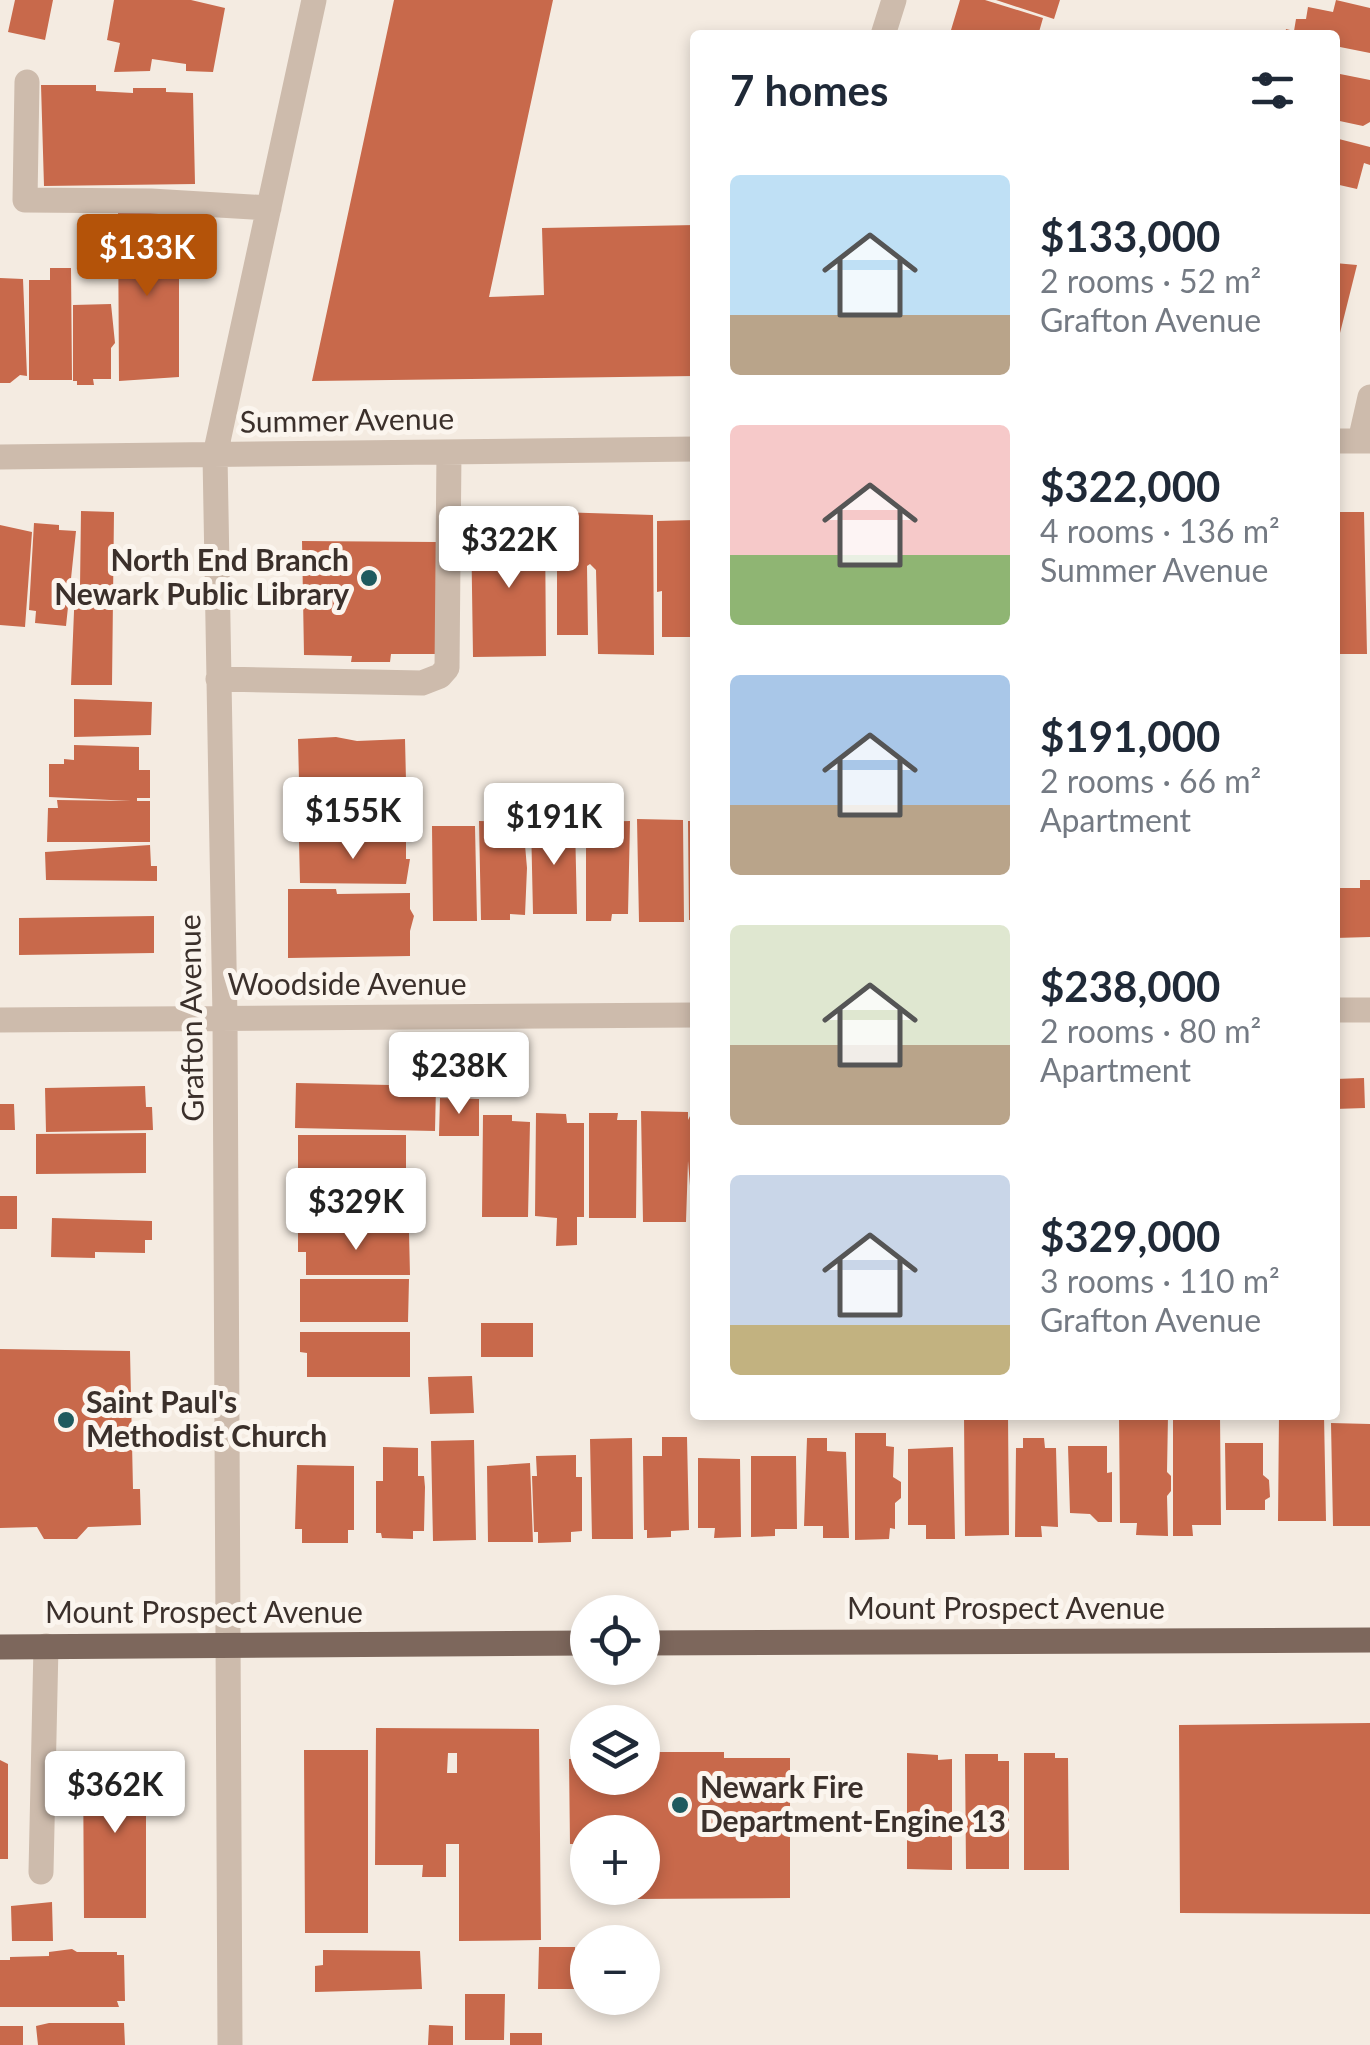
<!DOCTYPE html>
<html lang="en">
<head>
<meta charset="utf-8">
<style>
  :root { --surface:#fff; --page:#f2f2f3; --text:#1f2937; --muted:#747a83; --accent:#b45309 }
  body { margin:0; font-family:Lato,sans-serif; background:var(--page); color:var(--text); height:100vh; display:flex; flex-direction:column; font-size:38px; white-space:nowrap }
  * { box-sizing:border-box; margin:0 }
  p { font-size:32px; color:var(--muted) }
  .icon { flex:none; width:55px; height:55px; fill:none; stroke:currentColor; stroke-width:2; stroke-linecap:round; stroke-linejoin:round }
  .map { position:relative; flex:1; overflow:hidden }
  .panel { position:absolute; left:690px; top:30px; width:650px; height:1390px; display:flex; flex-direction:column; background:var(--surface); border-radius:10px; box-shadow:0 5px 15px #0003 }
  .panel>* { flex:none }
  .buttons { position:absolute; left:570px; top:1595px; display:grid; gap:20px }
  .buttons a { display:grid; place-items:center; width:90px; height:90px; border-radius:50%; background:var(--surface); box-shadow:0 5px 15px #0003; font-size:50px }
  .price { position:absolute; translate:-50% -85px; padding:0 22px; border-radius:10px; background:#fff; color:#222; font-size:32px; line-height:65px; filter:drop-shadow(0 2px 5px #0008) }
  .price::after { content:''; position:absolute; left:50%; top:60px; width:30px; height:22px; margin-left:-15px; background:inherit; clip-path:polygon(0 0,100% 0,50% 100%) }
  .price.selected { background:var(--accent); color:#fff }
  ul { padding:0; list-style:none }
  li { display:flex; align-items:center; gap:30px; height:250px; padding:0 40px }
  li span { display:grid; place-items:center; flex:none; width:280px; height:200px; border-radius:10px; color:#555 }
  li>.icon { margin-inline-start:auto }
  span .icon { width:120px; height:120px; fill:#fffc; stroke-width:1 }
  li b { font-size:42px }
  h2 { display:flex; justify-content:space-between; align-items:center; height:120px; padding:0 40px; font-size:42px }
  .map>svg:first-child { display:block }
  .building { fill:#c8694b; fill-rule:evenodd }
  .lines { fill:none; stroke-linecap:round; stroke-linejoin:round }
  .minor { stroke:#cdbbac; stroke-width:25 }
  .major { stroke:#7d675c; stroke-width:25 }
  .poi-dot { fill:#1f5a5e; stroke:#fbf5ee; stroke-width:4 }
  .labels { text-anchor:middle; stroke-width:10; stroke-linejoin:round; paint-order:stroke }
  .street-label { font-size:30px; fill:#3b302b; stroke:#fbf5ee }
  .poi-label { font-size:30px; font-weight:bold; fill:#3b302b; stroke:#fbf5ee; text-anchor:start }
</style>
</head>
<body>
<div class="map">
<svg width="1370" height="2045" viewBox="0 0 1370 2045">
  <rect width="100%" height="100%" fill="#f4ebe1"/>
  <!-- building -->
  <path class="building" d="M 15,0 L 53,0 L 45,40 L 8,32 Z
    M 114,0 L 191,0 L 225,8 L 213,72 L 186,71 L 186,64 L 152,59 L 150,71 L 114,72 L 120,43 L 107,40 Z
    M 394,0 L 553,0 L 489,297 L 544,295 L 542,228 L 695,225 L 695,376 L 312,381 Z
    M 960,0 L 985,0 L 1043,18 L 1039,32 L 1047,35 L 959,35 L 959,32 L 951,30 Z
    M 996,0 L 1060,0 L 1054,19 Z
    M 1336,0 L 1370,8 L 1370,53 L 1335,46 L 1335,35 L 1285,35 L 1286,29 L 1294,31 L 1296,19 L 1306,19 L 1308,7 L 1333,12 Z
    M 1335,73 L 1370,80 L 1370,122 L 1363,126 L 1335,120 Z
    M 41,85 L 96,85 L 96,91 L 133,93 L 133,88 L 166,88 L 166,92 L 193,93 L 195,184 L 44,186 Z
    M 1335,138 L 1370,147 L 1370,165 L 1364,163 L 1357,189 L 1335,184 Z
    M 118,210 L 161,210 L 161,244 L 179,244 L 179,377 L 119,381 Z
    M 1335,263 L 1357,265 L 1336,349 L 1335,349 Z
    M 50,268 L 71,268 L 72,380 L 29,380 L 29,280 L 50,280 Z
    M 0,278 L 23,279 L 27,376 L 20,375 L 10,383 L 0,383 Z
    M 111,304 L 115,343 L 111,348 L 111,379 L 93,379 L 94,385 L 77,385 L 77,381 L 73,381 L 73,305 Z
    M 81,511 L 114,512 L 112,685 L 71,685 L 75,587 L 80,587 Z
    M 557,512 L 653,515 L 654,655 L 598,654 L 596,570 L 590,564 L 587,566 L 588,635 L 557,635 Z
    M 1335,512 L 1364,512 L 1367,654 L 1335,654 Z
    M 695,520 L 695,592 L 690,592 L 690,637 L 662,637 L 662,591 L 657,592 L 657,521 Z
    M 471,521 L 500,521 L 499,536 L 519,536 L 519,522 L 545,521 L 546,656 L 473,657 Z
    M 34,523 L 59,525 L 59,530 L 76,531 L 66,626 L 35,623 L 36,611 L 29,610 Z
    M 0,525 L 32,532 L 25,627 L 0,625 Z
    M 302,541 L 436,542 L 436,654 L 391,654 L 390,662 L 351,662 L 352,656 L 304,655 Z
    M 74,699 L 152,702 L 151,735 L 74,737 Z
    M 336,737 L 357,741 L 405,739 L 406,781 L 299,781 L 298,739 Z
    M 74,745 L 139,747 L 139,770 L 150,770 L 150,798 L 137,798 L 137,801 L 150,801 L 150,842 L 47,842 L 48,808 L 58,808 L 57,800 L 131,801 L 49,797 L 49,764 L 64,764 L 64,759 L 74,760 Z
    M 337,788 L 357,791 L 405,790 L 405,833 L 299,833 L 299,791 L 331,791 Z
    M 637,819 L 683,820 L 684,922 L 639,922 Z
    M 479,821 L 523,822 L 527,868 L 525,915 L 510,914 L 510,920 L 481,920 Z
    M 630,821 L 628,914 L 612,914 L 611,921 L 586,921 L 586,822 Z
    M 688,821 L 695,821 L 695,920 L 689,920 Z
    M 531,822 L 575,823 L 577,914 L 533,914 Z
    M 432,826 L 475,826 L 477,921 L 433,921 Z
    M 353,838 L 358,842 L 406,842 L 406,859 L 410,859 L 406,884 L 300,883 L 299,841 L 332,842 Z
    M 150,845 L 151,866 L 157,866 L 157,881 L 46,880 L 45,852 Z
    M 1360,880 L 1370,880 L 1370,937 L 1335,938 L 1335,888 L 1360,888 Z
    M 288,889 L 336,889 L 337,894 L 410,893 L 410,909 L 414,916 L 410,931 L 410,956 L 288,958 Z
    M 154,916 L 154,953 L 19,955 L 19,918 Z
    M 1364,1078 L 1365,1108 L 1335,1109 L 1335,1079 Z
    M 296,1083 L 436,1086 L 435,1131 L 295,1128 Z
    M 145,1086 L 146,1107 L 152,1107 L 153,1130 L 46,1132 L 45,1088 Z
    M 440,1098 L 479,1099 L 479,1136 L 439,1136 Z
    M 0,1104 L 14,1104 L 15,1130 L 0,1130 Z
    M 641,1111 L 688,1112 L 688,1120 L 691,1114 L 695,1114 L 695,1186 L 690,1186 L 688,1161 L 686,1222 L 643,1222 Z
    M 536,1113 L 566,1114 L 567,1123 L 584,1123 L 584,1217 L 577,1217 L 577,1245 L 556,1246 L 557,1218 L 535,1216 Z
    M 589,1113 L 618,1113 L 617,1120 L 637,1120 L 636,1218 L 589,1218 Z
    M 483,1115 L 512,1115 L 512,1121 L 530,1122 L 528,1217 L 482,1217 Z
    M 146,1133 L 146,1173 L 36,1174 L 36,1134 Z
    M 298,1135 L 406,1135 L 406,1178 L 298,1178 Z
    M 297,1186 L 404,1186 L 404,1197 L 410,1197 L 411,1218 L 405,1218 L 405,1227 L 297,1226 Z
    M 0,1196 L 17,1196 L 17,1229 L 0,1229 Z
    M 52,1218 L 152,1221 L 152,1240 L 145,1240 L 145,1253 L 95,1252 L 95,1258 L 51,1257 Z
    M 298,1231 L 409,1232 L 410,1275 L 306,1275 L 306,1252 L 298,1252 Z
    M 300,1279 L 409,1279 L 408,1322 L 300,1322 Z
    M 481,1323 L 533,1323 L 533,1357 L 481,1357 Z
    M 300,1332 L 410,1332 L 410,1377 L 307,1377 L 307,1353 L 300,1352 Z
    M 0,1349 L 130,1351 L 133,1489 L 140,1489 L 141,1525 L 88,1527 L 77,1539 L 44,1539 L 37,1527 L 0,1528 Z
    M 472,1376 L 474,1413 L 430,1414 L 428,1377 Z
    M 964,1415 L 1008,1415 L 1009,1535 L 965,1536 Z
    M 1119,1415 L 1168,1415 L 1167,1472 L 1171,1476 L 1171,1491 L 1167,1496 L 1168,1536 L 1136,1535 L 1137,1523 L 1120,1523 Z
    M 1173,1415 L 1220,1415 L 1221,1525 L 1192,1525 L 1193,1536 L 1173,1536 Z
    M 1279,1415 L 1324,1415 L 1326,1521 L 1278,1521 Z
    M 1331,1423 L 1370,1424 L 1370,1526 L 1333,1526 Z
    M 855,1433 L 886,1433 L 886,1446 L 894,1447 L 893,1477 L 901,1482 L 901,1498 L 895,1503 L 895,1529 L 890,1528 L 889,1539 L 855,1540 Z
    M 662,1437 L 687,1437 L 689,1530 L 671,1531 L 671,1537 L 647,1538 L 647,1530 L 644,1530 L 643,1456 L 662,1456 Z
    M 632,1438 L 633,1539 L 592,1539 L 590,1439 Z
    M 807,1438 L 827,1438 L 827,1451 L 846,1452 L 849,1538 L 823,1538 L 823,1526 L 804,1526 Z
    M 1023,1438 L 1044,1438 L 1045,1448 L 1056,1448 L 1058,1527 L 1041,1526 L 1042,1537 L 1015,1537 L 1016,1448 L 1023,1448 Z
    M 474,1440 L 476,1540 L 433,1541 L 431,1441 Z
    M 1225,1443 L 1263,1443 L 1263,1475 L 1269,1480 L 1270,1497 L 1265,1500 L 1265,1510 L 1226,1510 Z
    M 1068,1446 L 1107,1446 L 1107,1473 L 1112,1472 L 1112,1522 L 1098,1522 L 1090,1514 L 1070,1513 Z
    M 383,1447 L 418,1448 L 418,1476 L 424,1476 L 425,1487 L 424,1531 L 413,1531 L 413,1539 L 382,1538 L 381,1533 L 376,1533 L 376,1481 L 383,1481 Z
    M 953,1447 L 955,1539 L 926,1539 L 926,1525 L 908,1525 L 908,1449 Z
    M 576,1455 L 576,1477 L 582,1477 L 582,1531 L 571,1532 L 571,1542 L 538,1543 L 538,1532 L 534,1532 L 532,1476 L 537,1476 L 536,1456 Z
    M 751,1456 L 796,1456 L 797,1529 L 775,1529 L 775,1536 L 751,1537 Z
    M 698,1458 L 740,1459 L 741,1537 L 714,1538 L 715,1528 L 698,1528 Z
    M 530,1463 L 533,1542 L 488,1542 L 487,1466 Z
    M 297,1465 L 354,1466 L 354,1530 L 348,1530 L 348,1543 L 302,1543 L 302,1529 L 295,1529 Z
    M 1370,1723 L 1370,1914 L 1180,1913 L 1179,1725 Z
    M 376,1728 L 539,1729 L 541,1940 L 459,1941 L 459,1844 L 446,1844 L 446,1877 L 422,1877 L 423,1865 L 375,1865 ZM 448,1753 L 457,1753 L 457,1773 L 447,1773 Z
    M 304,1750 L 368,1750 L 368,1933 L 305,1933 Z
    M 642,1752 L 724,1752 L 724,1758 L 790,1758 L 790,1898 L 633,1899 L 633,1888 L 642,1888 L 642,1832 L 588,1832 L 588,1844 L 570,1844 L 569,1759 L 588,1759 L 588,1778 L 642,1778 Z
    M 907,1753 L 938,1755 L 938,1760 L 952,1759 L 952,1870 L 907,1869 Z
    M 1024,1753 L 1055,1753 L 1055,1758 L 1068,1758 L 1069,1870 L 1024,1870 Z
    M 965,1754 L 998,1754 L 998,1761 L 1009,1761 L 1009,1869 L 966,1869 Z
    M 83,1755 L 146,1755 L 146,1918 L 84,1918 Z
    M 0,1760 L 8,1764 L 8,1859 L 0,1859 Z
    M 52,1902 L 53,1941 L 12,1941 L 11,1906 Z
    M 539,1947 L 575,1947 L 574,1989 L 538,1989 Z
    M 72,1949 L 77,1952 L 117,1952 L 117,1955 L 124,1955 L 125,2001 L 117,2001 L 119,2007 L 0,2007 L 0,1960 L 10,1960 L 10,1957 L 49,1956 L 49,1952 Z
    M 323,1950 L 420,1951 L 422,1989 L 315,1992 L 315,1966 L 323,1965 Z
    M 465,1994 L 505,1994 L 504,2040 L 465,2040 Z
    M 49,2023 L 124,2023 L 125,2045 L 38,2045 L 36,2026 Z
    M 429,2025 L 453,2026 L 453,2045 L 428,2045 Z
    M 0,2026 L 23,2026 L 23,2045 L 0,2045 Z
    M 510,2033 L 542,2033 L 542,2045 L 510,2045 Z"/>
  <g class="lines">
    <!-- minor -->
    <path class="minor" d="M 883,35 L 894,0
      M 27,82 L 25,200 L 151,201 L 269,208
      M 1335,441 L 1370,441
      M 1360,441 L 1370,397
      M 0,457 L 695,449
      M 218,679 L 422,683 L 440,676 L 447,668 L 449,452
      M 1335,1010 L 1370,1010
      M 0,1020 L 695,1015
      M 41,1872 L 46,1646
      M 230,2045 L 225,1018 L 215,455 L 314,0"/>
    <!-- major -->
    <path class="major" d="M 642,1643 L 1370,1640
      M 0,1647 L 588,1643"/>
  </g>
  <!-- markers -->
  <g class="poi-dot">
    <circle cx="369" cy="578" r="10"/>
    <circle cx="66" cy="1420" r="10"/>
    <circle cx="680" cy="1805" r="10"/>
  </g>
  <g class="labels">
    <!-- street labels -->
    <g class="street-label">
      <text transform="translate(347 421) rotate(-1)" y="10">Summer Avenue</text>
      <text x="347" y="995">Woodside Avenue</text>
      <text transform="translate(192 1018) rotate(-91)" y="10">Grafton Avenue</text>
      <text x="1006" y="1619">Mount Prospect Avenue</text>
      <text x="204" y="1623">Mount Prospect Avenue</text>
    </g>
    <!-- poi labels -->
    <g class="poi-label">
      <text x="349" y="571" text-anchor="end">North End Branch<tspan x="349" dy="34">Newark Public Library</tspan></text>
      <text x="86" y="1413">Saint Paul's<tspan x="86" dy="34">Methodist Church</tspan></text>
      <text x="700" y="1798">Newark Fire<tspan x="700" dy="34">Department-Engine 13</tspan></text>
    </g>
  </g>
</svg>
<div class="buttons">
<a><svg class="icon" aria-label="locate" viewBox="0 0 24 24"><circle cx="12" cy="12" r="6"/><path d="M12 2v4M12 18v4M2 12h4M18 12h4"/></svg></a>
<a><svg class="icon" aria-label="layers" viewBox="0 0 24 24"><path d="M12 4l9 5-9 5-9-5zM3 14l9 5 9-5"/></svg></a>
<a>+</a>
<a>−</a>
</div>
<b class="price selected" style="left:147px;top:299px">$133K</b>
<b class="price" style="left:509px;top:591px">$322K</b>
<b class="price" style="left:353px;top:862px">$155K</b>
<b class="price" style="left:554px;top:868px">$191K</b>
<b class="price" style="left:459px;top:1117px">$238K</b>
<b class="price" style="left:356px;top:1253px">$329K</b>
<b class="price" style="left:115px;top:1836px">$362K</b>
<section class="panel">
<h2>7 homes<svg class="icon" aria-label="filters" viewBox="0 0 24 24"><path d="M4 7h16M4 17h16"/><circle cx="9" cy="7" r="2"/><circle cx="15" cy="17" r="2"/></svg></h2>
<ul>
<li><span style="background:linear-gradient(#bfe0f5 70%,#b9a48a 0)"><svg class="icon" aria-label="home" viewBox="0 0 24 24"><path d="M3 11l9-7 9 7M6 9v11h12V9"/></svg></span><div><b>$133,000</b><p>2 rooms · 52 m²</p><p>Grafton Avenue</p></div></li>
<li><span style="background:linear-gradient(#f6c9c9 65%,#8fb573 0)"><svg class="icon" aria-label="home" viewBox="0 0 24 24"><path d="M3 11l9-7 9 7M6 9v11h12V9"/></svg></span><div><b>$322,000</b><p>4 rooms · 136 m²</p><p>Summer Avenue</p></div></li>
<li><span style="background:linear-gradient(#a9c7e8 65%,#b9a48a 0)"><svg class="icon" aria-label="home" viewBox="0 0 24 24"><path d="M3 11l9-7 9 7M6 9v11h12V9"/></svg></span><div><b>$191,000</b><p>2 rooms · 66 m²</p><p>Apartment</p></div></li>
<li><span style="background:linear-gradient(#dfe7d0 60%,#b9a48a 0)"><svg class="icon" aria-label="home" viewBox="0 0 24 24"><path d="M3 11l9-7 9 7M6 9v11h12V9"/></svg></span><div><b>$238,000</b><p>2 rooms · 80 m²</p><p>Apartment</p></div></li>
<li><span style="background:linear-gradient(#c9d6e8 75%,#c2b280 0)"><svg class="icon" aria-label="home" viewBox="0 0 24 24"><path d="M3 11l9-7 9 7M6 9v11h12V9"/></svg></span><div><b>$329,000</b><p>3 rooms · 110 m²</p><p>Grafton Avenue</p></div></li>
</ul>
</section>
</div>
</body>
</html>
